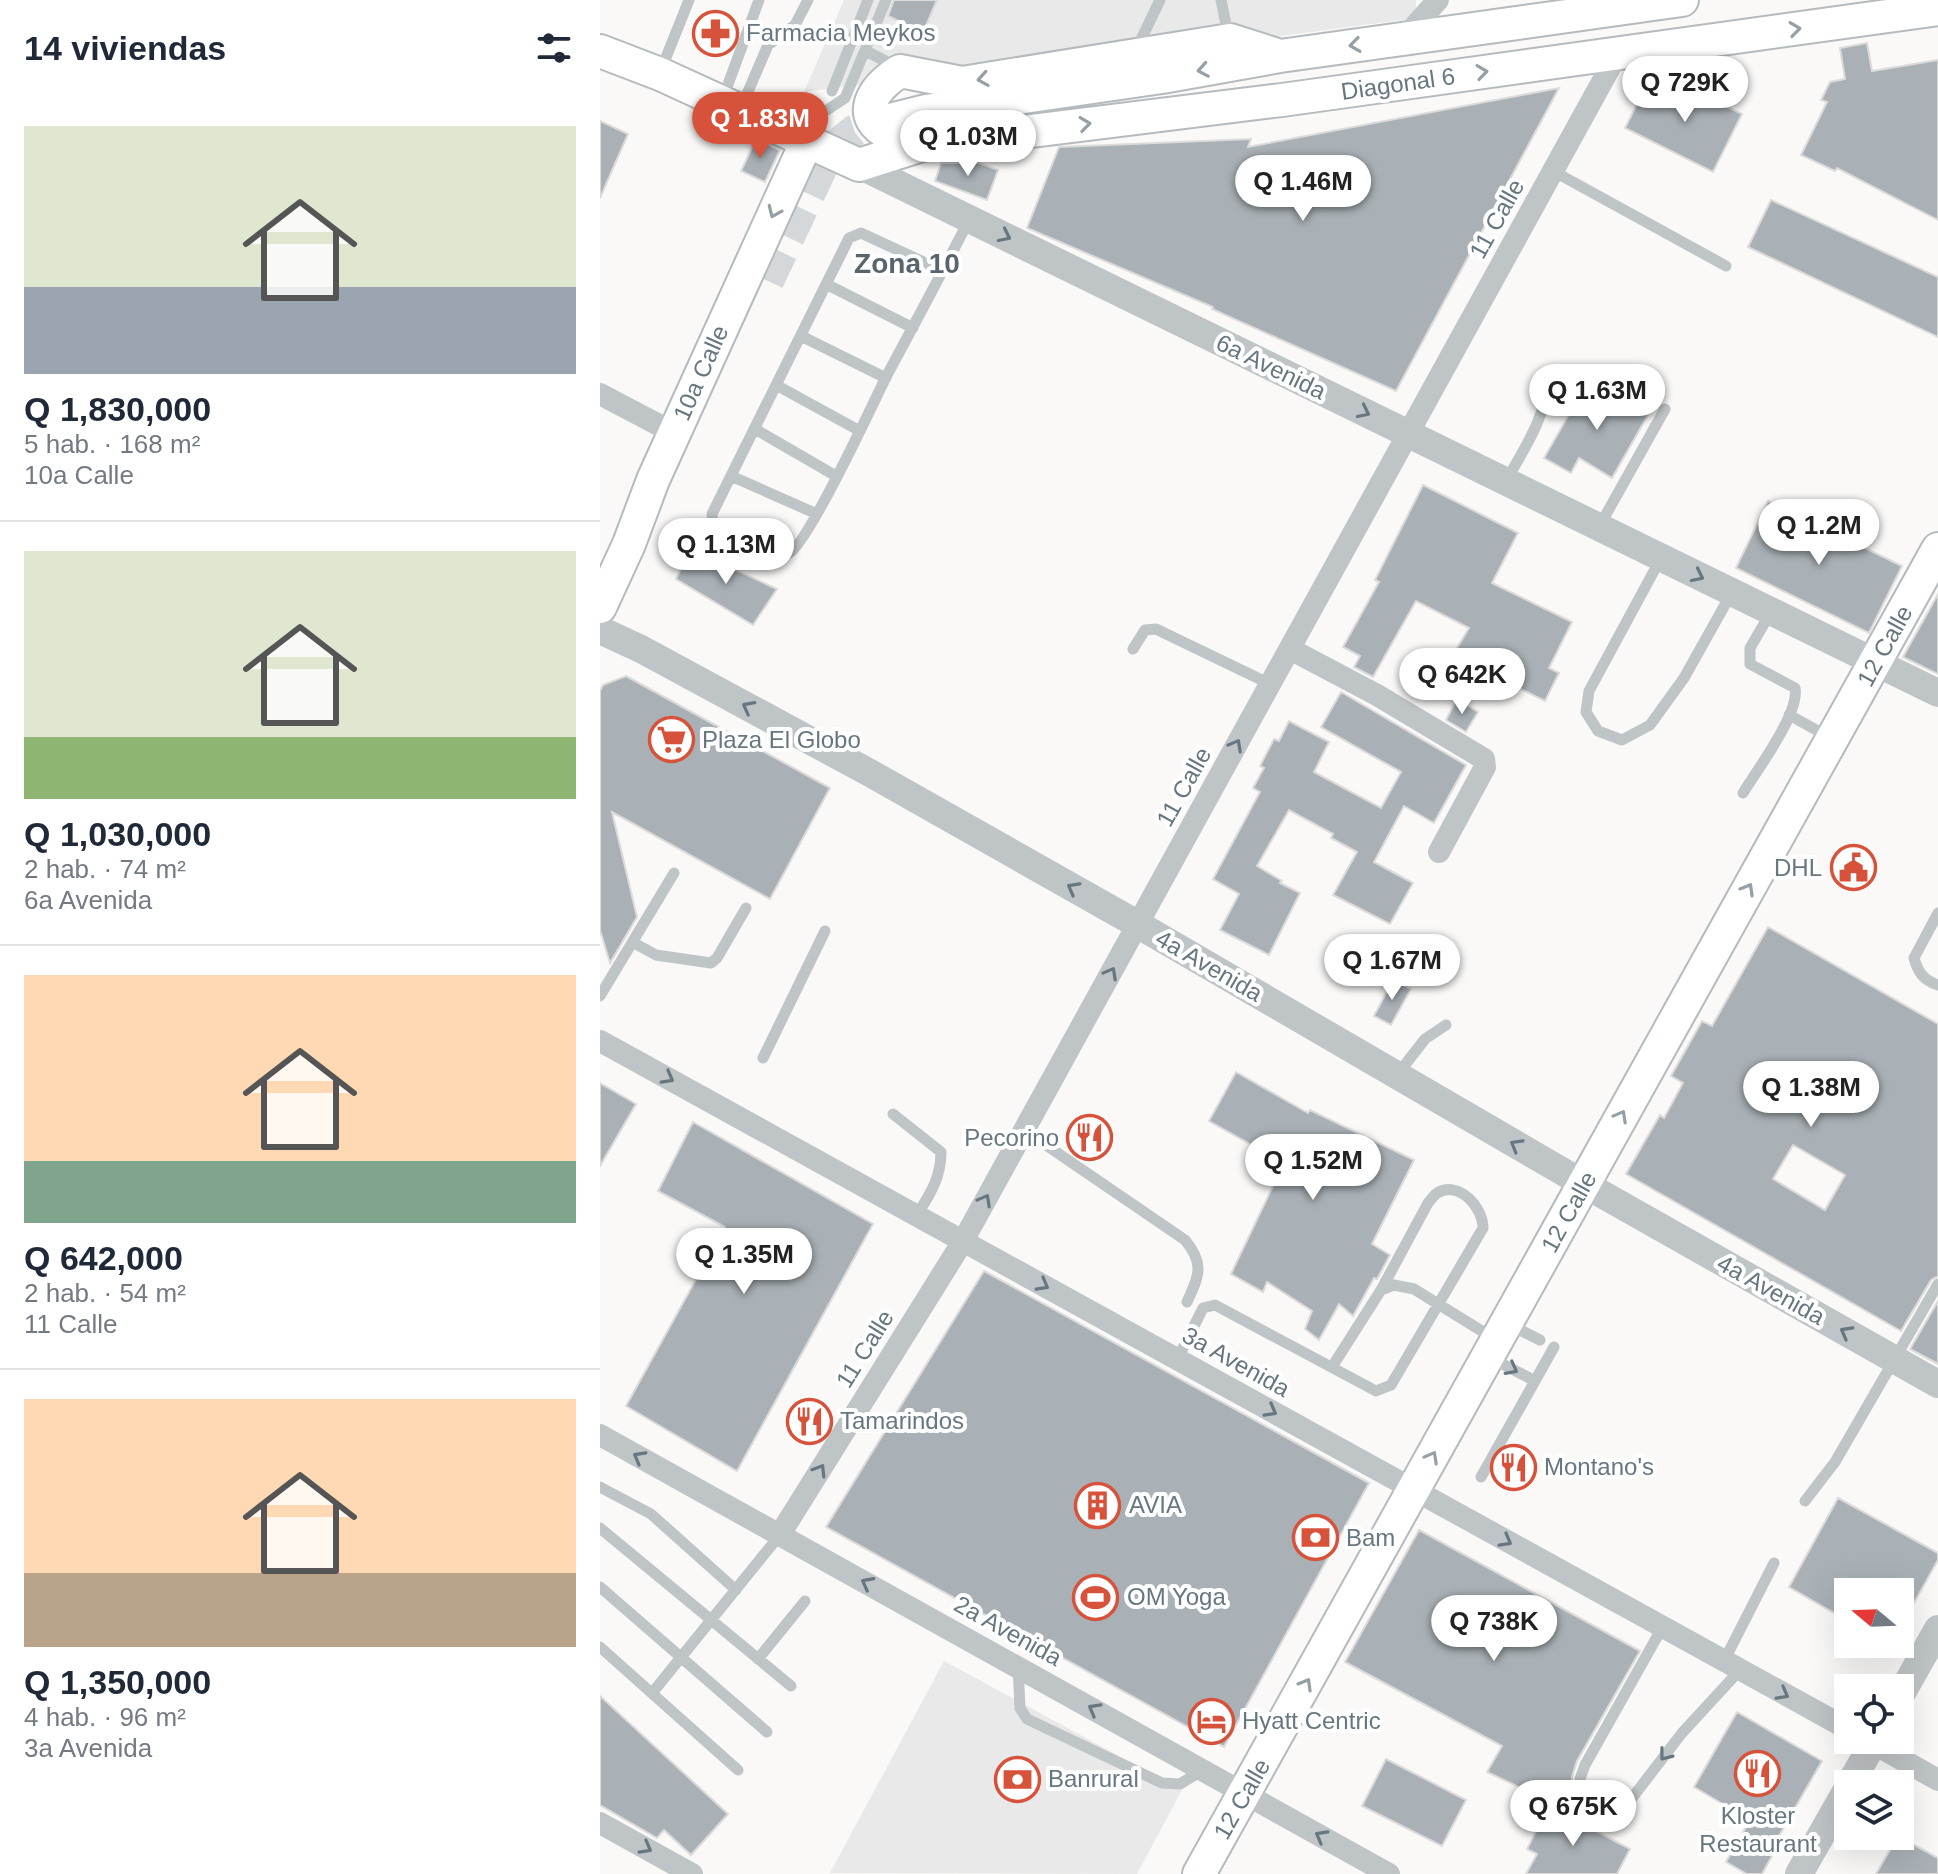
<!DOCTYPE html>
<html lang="es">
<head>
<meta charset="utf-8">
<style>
  :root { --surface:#fff; --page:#f2f2f3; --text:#1f2937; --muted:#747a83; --line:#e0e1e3; --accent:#d7523b }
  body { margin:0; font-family:Arial,sans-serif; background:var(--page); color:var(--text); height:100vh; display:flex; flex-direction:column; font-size:30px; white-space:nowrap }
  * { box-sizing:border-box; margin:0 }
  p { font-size:26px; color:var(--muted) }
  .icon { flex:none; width:44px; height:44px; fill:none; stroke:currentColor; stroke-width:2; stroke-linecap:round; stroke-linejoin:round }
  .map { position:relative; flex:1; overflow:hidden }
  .panel { display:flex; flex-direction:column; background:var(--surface); width:600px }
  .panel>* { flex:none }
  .needle { width:52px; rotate:289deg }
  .tools { position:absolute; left:1234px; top:1578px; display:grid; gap:16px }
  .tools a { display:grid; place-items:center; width:80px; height:80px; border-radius:0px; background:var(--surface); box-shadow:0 8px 32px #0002; font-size:40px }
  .price { position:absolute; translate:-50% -68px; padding:0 18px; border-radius:28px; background:#fff; color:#222; font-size:26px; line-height:52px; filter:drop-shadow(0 2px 4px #0008) }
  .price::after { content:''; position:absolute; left:50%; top:48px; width:24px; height:18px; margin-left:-12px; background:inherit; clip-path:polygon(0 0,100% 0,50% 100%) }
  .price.selected { background:var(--accent); color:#fff }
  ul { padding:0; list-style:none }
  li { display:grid; align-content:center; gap:16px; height:424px; padding:0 24px }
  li+li { border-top:2px solid var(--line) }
  li span { display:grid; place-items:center; height:248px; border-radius:0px; color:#555 }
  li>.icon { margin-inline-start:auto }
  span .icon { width:144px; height:144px; fill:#fffc; stroke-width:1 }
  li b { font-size:34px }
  h2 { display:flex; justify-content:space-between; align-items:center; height:96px; padding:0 24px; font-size:34px }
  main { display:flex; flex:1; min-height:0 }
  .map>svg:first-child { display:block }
  .built { fill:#e8e9e8 }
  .building { fill:#a9b1b6; stroke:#dcdbda; stroke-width:2; fill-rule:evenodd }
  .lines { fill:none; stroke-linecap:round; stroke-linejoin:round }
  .secondary-tunnel { stroke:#d5d8da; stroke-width:32; stroke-dasharray:32 16; stroke-linecap:butt }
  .secondary-casing { stroke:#b4babe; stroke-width:36 }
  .service { stroke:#bfc4c7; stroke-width:11 }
  .minor { stroke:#bfc4c7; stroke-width:22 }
  .tertiary { stroke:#bfc4c7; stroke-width:28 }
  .secondary { stroke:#fff; stroke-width:32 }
  .oneway { stroke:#94a0a6 }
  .oneway2 { stroke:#667780 }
  .labels { text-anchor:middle; stroke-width:8; stroke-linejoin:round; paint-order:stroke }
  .poi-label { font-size:24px; fill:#667780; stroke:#fff; text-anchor:start }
  .street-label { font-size:24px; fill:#667780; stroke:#fff }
  .quarter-label { font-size:28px; font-weight:bold; fill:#58656c; stroke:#fff }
</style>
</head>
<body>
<main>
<section class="panel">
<h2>14 viviendas<svg class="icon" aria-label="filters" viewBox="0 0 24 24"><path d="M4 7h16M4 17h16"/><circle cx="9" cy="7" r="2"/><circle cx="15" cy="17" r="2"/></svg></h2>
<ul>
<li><span style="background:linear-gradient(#dfe7d0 65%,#9aa5b1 0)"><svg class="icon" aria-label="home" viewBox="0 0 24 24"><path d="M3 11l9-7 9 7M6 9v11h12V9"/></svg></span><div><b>Q 1,830,000</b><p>5 hab. · 168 m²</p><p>10a Calle</p></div></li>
<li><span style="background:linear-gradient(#dfe7d0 75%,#8fb573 0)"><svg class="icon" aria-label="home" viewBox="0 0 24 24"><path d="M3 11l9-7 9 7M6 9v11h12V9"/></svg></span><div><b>Q 1,030,000</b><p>2 hab. · 74 m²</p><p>6a Avenida</p></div></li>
<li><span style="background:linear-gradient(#ffd9b3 75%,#7fa58c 0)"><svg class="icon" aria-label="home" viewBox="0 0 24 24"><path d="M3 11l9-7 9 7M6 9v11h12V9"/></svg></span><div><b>Q 642,000</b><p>2 hab. · 54 m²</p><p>11 Calle</p></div></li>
<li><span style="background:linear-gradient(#ffd9b3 70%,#b9a48a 0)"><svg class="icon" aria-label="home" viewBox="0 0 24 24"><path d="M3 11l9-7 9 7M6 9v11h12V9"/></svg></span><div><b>Q 1,350,000</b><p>4 hab. · 96 m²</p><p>3a Avenida</p></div></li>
</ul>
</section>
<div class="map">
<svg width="1338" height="1874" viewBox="0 0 1338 1874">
  <rect width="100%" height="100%" fill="#faf9f8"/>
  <!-- built -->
  <path class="built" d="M 244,0 L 816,0 L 816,18 L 495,61 L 355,73 L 204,92 Z
    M 344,1661 L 582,1790 L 537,1874 L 230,1873 Z"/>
  <!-- building -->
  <path class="building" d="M 294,0 L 337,0 L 323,33 L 288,16 Z
    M 1267,43 L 1272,71 L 1338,60 L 1338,220 L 1237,168 L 1235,171 L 1201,155 L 1227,102 L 1221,100 L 1230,82 L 1245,79 L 1240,48 Z
    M 1078,83 L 1142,114 L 1113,172 L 1025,128 L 1041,96 Z
    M 959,88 L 796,391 L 612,309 L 613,307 L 427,228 L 459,147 L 651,139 L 648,147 Z
    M 0,121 L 28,134 L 0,198 Z
    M 156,139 L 180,150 L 165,182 L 141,171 Z
    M 341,163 L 379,163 L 398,170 L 387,200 L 335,181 Z
    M 1171,200 L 1338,277 L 1338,337 L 1148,247 Z
    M 988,381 L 1048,415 L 1012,478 L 979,458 L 971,473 L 944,458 Z
    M 823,485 L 918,533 L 892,583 L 972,622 L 949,668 L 959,673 L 945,701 L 874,666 L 861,689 L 840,677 L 869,628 L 816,601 L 773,677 L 754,667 L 760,656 L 743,647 L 779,582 L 775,580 Z
    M 1168,501 L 1302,566 L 1269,633 L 1136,568 Z
    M 90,549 L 177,589 L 153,625 L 76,579 Z
    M 1338,594 L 1338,674 L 1303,657 Z
    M 26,676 L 230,788 L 170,899 L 12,812 L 37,917 L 10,963 L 0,930 L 0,691 L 3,685 Z
    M 741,692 L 866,765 L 834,823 L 804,806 L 774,862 L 813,883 L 790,924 L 733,895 L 757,852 L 731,838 L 733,834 L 689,810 L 657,866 L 682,881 L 680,883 L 700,893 L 669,955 L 620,930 L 639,894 L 613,879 L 660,792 L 653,788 L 664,768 L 660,766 L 674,739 L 679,741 L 689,721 L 729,742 L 714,772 L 781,808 L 801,772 L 721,727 Z
    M 857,699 L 878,712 L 866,732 L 846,720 Z
    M 1168,927 L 1338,1024 L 1338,1276 L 1331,1280 L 1301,1331 L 1026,1174 L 1060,1115 L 1064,1118 L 1083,1083 L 1071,1076 L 1102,1021 L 1112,1026 ZM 1193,1145 L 1245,1175 L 1225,1210 L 1173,1179 Z
    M 793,980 L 811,989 L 791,1025 L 774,1016 Z
    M 636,1072 L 708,1113 L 710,1110 L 814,1160 L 772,1244 L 790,1255 L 777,1279 L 774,1278 L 753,1316 L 739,1304 L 719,1340 L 705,1329 L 712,1311 L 667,1282 L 663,1292 L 631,1274 L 684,1163 L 609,1121 Z
    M 0,1083 L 36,1104 L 0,1166 Z
    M 93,1122 L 273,1224 L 137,1471 L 26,1406 L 125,1227 L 58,1191 Z
    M 384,1271 L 769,1483 L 624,1747 L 226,1527 Z
    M 1338,1301 L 1338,1364 L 1310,1349 Z
    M 1238,1498 L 1338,1553 L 1338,1560 L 1300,1628 L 1300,1592 L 1248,1592 L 1248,1621 L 1189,1587 Z
    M 819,1530 L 1040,1651 L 977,1761 L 972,1777 L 972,1785 L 961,1807 L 887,1772 L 902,1746 L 745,1662 Z
    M 0,1696 L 128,1814 L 91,1855 L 64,1830 L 57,1838 L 0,1805 Z
    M 1137,1712 L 1222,1761 L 1175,1843 L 1178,1845 L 1162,1874 L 1147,1874 L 1126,1862 L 1150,1820 L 1094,1787 Z
    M 786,1759 L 866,1800 L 842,1846 L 762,1806 Z
    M 949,1806 L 1030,1849 L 1017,1874 L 926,1874 L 937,1854 L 927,1849 Z
    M 1298,1836 L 1338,1858 L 1338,1874 L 1276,1874 Z"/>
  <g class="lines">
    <!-- secondary-tunnel -->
    <path class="secondary-tunnel" d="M 168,281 L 230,150 L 254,131 L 282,122"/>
    <defs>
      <path id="secondary" d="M 0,51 L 60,74 L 259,165 L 325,144 L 682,100 L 1338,9
        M 282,122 L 326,111 L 562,77 L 680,56 L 1082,0
        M 291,135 C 252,117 274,87 300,71 L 362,83 L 630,40 L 677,55
        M 0,607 L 29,544 L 53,480 L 207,141
        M 599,1874 L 1338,549"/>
    </defs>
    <!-- secondary casing -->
    <use href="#secondary" class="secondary-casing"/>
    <!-- service -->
    <path class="service" d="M 621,0 L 629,39
      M 536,50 L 560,0
      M 266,51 L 297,67
      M 61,70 L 89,0
      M 232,91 L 268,0
      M 123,98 L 159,0
      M 141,108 L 168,45 L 195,25 L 208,0
      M 186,121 L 215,118 L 245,98 L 286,0
      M 953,171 L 1126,266
      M 343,271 L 261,233 L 249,238 L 112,514 L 113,524 C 136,540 160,565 189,553 C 207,545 273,404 286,377 C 314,325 342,273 369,220
      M 226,284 L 313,328
      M 201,336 L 286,378
      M 176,385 L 260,431
      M 155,429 L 236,476
      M 131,476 L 217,514
      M 906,481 C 924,449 948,414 948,376
      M 999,527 L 1065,409
      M 1061,558 L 989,691 L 986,712 L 998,731 L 1022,740 L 1050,725 L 1084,678 L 1131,594
      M 533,649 L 545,630 L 556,629 L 670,684
      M 1189,715 L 1231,738
      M 1143,793 C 1157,770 1200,713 1195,688 L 1150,664 L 1150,648 L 1171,612
      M 1338,913 L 1314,958 C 1318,972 1323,980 1338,985
      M 34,943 L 56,955 L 111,963 L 117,958 L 146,908
      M 0,996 L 74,873
      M 163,1058 L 225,931
      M 797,1075 L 825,1039 L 846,1025
      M 293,1114 L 341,1152 C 341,1178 330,1194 317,1215
      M 424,1130 L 585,1240 C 605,1264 599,1276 587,1302
      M 781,1290 L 794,1285 L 814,1289 L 893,1338
      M 908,1324 L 940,1340
      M 889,1357 L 935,1381
      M 577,1360 L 603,1308 L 615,1305 L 776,1391 L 791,1385 L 883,1228 C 883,1207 859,1180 837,1193 C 833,1196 831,1200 828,1203 L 781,1290 L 732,1367
      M 881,1477 L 954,1347
      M 0,1487 L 51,1514 L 136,1590
      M 1205,1501 L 1235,1462 L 1338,1284
      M 0,1528 L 191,1686
      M 0,1587 L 167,1732
      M 1062,1628 L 985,1765 L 980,1779 L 981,1787 L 1018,1807 L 1029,1802 L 1082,1733 L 1140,1670
      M 0,1647 L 138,1770
      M 158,1659 L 205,1601
      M 1124,1661 L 1174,1563
      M 418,1666 L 420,1708 L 427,1719 L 562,1783 L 580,1784 L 603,1770
      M 53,1692 L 179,1536"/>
    <!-- minor -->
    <path class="minor" d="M 804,38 L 838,0
      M 0,394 L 74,433
      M 690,649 L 777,695 L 884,759 L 885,767 L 839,852
      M 0,1041 L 1248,1729
      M 0,1435 L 789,1874
      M 179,1536 L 363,1241 L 1018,53
      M 1267,1740 L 1338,1780
      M 0,1823 L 92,1874"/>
    <!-- tertiary -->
    <path class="tertiary" d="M 259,165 L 1338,693
      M 0,630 L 41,649 L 270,773 L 537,924 L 984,1184 L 1338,1384
      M 1300,1696 L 1338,1629
      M 1250,1784 L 1275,1740
      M 1199,1874 L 1248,1788"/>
    <!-- secondary -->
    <use href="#secondary" class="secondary"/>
  </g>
  <!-- one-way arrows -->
  <defs><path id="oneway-chevron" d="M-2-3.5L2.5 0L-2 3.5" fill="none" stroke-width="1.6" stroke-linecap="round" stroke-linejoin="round" transform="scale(2)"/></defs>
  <g class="oneway">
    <use href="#oneway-chevron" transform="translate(1195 29) rotate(-8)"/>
    <use href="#oneway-chevron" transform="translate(755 45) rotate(172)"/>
    <use href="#oneway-chevron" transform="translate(603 70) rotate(170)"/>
    <use href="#oneway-chevron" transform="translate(882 72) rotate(-8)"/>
    <use href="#oneway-chevron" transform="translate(383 79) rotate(171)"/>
    <use href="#oneway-chevron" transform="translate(485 124) rotate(-7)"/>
    <use href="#oneway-chevron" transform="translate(174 212) rotate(114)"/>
    <use href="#oneway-chevron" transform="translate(1148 889) rotate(-60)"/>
    <use href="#oneway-chevron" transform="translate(1021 1116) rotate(-61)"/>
    <use href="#oneway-chevron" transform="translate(832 1457) rotate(-61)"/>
    <use href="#oneway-chevron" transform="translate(706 1684) rotate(-60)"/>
  </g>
  <g class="oneway2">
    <use href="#oneway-chevron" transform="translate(405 236) rotate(26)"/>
    <use href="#oneway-chevron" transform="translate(764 412) rotate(26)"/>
    <use href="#oneway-chevron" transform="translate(1098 576) rotate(26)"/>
    <use href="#oneway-chevron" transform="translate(148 707) rotate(-152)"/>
    <use href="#oneway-chevron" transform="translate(636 745) rotate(-61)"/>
    <use href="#oneway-chevron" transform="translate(473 888) rotate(-151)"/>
    <use href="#oneway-chevron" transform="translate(511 973) rotate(-61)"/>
    <use href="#oneway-chevron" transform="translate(68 1078) rotate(29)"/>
    <use href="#oneway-chevron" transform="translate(916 1145) rotate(-150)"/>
    <use href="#oneway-chevron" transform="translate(385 1200) rotate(-61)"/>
    <use href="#oneway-chevron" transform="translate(443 1285) rotate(29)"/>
    <use href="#oneway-chevron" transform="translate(1246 1332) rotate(-151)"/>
    <use href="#oneway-chevron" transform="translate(912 1369) rotate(28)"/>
    <use href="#oneway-chevron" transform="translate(671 1411) rotate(29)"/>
    <use href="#oneway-chevron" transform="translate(39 1457) rotate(-151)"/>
    <use href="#oneway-chevron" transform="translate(220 1470) rotate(-58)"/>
    <use href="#oneway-chevron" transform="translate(906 1541) rotate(29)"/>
    <use href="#oneway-chevron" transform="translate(267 1583) rotate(-152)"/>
    <use href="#oneway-chevron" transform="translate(1183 1694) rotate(29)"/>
    <use href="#oneway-chevron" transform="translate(494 1709) rotate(-151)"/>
    <use href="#oneway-chevron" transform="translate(1065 1755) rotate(128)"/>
    <use href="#oneway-chevron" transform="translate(721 1836) rotate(-151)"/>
    <use href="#oneway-chevron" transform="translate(46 1848) rotate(29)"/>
  </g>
  <!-- icons -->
  <defs>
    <symbol id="pharmacy-ring" viewBox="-11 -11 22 22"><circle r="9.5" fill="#fff" stroke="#d7523b" stroke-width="1.5"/><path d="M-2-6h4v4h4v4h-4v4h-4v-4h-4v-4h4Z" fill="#d7523b"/></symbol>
    <symbol id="supermarket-ring" viewBox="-11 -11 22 22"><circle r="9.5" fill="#fff" stroke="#d7523b" stroke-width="1.5"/><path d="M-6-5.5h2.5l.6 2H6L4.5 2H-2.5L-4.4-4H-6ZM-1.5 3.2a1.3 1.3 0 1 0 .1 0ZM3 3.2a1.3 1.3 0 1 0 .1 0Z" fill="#d7523b"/></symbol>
    <symbol id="civic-ring" viewBox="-11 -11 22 22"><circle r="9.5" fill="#fff" stroke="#d7523b" stroke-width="1.5"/><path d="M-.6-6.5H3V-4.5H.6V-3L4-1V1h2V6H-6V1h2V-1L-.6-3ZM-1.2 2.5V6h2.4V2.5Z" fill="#d7523b"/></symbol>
    <symbol id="restaurant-ring" viewBox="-11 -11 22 22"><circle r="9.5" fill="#fff" stroke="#d7523b" stroke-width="1.5"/><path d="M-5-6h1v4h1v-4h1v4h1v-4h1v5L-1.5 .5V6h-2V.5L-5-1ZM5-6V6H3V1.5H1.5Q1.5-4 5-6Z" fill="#d7523b"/></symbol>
    <symbol id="building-ring" viewBox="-11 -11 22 22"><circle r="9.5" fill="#fff" stroke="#d7523b" stroke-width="1.5"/><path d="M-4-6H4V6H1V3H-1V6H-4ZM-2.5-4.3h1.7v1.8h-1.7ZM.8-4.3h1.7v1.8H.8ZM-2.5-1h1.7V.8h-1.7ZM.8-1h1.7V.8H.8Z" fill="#d7523b"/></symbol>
    <symbol id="bank-ring" viewBox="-11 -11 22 22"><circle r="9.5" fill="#fff" stroke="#d7523b" stroke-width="1.5"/><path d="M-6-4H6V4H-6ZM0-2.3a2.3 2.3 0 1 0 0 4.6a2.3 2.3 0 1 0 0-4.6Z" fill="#d7523b"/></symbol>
    <symbol id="stadium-ring" viewBox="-11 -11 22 22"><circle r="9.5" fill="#fff" stroke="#d7523b" stroke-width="1.5"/><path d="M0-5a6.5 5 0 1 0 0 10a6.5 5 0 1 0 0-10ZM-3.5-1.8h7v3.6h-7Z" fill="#d7523b"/></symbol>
    <symbol id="hotel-ring" viewBox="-11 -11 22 22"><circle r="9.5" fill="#fff" stroke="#d7523b" stroke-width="1.5"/><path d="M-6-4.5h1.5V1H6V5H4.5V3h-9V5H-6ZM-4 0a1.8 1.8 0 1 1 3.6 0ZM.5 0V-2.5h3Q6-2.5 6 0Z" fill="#d7523b"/></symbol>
  </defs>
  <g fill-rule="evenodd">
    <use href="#pharmacy-ring" x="90" y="8" width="51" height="51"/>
    <use href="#supermarket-ring" x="46" y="714" width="51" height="51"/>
    <use href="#civic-ring" x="1228" y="842" width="51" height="51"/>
    <use href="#restaurant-ring" x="464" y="1112" width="51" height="51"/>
    <use href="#restaurant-ring" x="184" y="1396" width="51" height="51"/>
    <use href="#restaurant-ring" x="888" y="1442" width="51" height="51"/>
    <use href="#building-ring" x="472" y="1480" width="51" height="51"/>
    <use href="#bank-ring" x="690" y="1512" width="51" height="51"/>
    <use href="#stadium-ring" x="470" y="1572" width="51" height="51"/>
    <use href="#hotel-ring" x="586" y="1696" width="51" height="51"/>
    <use href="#restaurant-ring" x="1132" y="1748" width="51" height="51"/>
    <use href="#bank-ring" x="392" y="1754" width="51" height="51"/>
  </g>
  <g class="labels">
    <!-- poi labels -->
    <g class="poi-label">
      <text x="146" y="41">Farmacia Meykos</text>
      <text x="102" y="748">Plaza El Globo</text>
      <text x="1222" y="876" text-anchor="end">DHL</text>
      <text x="459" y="1146" text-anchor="end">Pecorino</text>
      <text x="240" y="1429">Tamarindos</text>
      <text x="944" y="1475">Montano's</text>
      <text x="529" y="1513">AVIA</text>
      <text x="746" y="1546">Bam</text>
      <text x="527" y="1605">OM Yoga</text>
      <text x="642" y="1729">Hyatt Centric</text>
      <text x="448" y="1787">Banrural</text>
      <text x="1158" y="1824" text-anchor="middle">Kloster<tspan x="1158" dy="28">Restaurant</tspan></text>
    </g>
    <!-- street labels -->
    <g class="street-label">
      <text transform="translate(798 84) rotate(-8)" y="8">Diagonal 6</text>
      <text transform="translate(897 219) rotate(-61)" y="8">11 Calle</text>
      <text transform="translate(671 367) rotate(26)" y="8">6a Avenida</text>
      <text transform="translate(101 373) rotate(-66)" y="8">10a Calle</text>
      <text transform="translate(1285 646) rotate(-61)" y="8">12 Calle</text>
      <text transform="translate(584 787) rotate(-61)" y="8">11 Calle</text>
      <text transform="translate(609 966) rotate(30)" y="8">4a Avenida</text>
      <text transform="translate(969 1212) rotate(-61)" y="8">12 Calle</text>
      <text transform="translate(1171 1290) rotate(29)" y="8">4a Avenida</text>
      <text transform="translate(265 1349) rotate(-58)" y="8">11 Calle</text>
      <text transform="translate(636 1362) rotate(29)" y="8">3a Avenida</text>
      <text transform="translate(408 1631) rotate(29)" y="8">2a Avenida</text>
      <text transform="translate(642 1799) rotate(-60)" y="8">12 Calle</text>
    </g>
    <!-- quarter labels -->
    <g class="quarter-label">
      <text x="307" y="273">Zona 10</text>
    </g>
  </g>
</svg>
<div class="tools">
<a><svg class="needle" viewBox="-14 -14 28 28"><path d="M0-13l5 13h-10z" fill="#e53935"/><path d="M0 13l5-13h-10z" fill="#747a83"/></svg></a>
<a><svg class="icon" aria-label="locate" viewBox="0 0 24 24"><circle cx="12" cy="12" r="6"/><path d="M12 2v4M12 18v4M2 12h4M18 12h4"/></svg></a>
<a><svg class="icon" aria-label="layers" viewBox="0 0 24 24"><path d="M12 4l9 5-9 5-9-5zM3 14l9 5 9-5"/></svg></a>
</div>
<b class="price" style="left:1085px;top:124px">Q 729K</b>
<b class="price selected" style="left:160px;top:160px">Q 1.83M</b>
<b class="price" style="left:368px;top:178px">Q 1.03M</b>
<b class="price" style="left:703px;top:223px">Q 1.46M</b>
<b class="price" style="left:997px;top:432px">Q 1.63M</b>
<b class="price" style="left:1219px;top:567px">Q 1.2M</b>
<b class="price" style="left:126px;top:586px">Q 1.13M</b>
<b class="price" style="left:862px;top:716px">Q 642K</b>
<b class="price" style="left:792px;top:1002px">Q 1.67M</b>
<b class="price" style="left:1211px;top:1129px">Q 1.38M</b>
<b class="price" style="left:713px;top:1202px">Q 1.52M</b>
<b class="price" style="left:144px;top:1296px">Q 1.35M</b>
<b class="price" style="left:894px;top:1663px">Q 738K</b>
<b class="price" style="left:973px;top:1848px">Q 675K</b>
</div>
</main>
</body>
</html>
